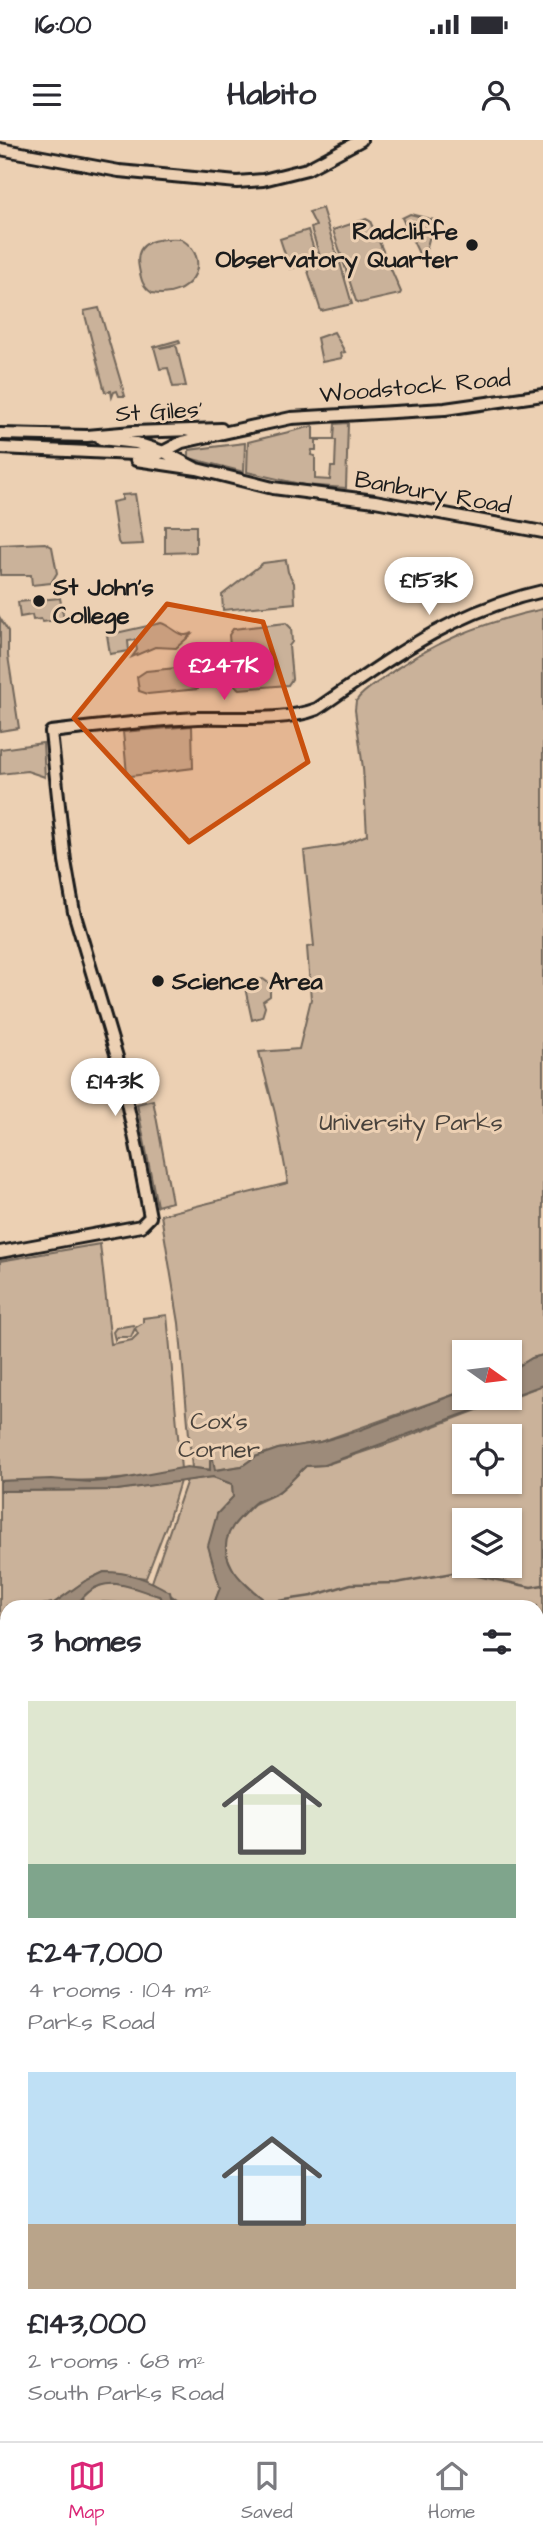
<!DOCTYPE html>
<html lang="en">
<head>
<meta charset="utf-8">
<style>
  :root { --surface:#fff; --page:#f2f2f3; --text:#2b2b33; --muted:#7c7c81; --line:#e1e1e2; --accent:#db2777 }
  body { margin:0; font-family:"Architects Daughter",sans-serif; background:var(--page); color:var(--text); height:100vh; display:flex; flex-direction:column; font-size:26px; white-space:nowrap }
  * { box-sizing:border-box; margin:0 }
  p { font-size:23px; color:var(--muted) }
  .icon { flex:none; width:38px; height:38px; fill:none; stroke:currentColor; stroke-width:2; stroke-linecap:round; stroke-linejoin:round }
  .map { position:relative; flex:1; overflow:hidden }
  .side { position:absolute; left:0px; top:1460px; width:544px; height:842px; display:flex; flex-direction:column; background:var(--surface); border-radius:21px 21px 0 0; box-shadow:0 2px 5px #0004 }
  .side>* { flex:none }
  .needle { width:46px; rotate:104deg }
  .tools { position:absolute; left:452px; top:1200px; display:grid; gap:14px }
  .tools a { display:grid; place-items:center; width:70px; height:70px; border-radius:0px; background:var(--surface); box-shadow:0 2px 5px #0004; font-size:35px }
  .price { position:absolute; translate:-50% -60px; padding:0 16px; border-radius:24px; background:#fff; color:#222; font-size:23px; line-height:46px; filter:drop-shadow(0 2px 4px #0008) }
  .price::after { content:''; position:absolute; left:50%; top:42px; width:21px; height:16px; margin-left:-10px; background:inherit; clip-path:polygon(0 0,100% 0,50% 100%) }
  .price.selected { background:var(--accent); color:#fff }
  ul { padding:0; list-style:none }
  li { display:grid; align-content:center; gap:14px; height:371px; padding:0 28px }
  li span { display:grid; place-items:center; height:217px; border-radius:0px; color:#555 }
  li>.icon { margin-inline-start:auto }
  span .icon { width:126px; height:126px; fill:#fffc; stroke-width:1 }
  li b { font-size:30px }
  h2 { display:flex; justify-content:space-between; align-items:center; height:84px; padding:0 28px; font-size:30px }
  .status { display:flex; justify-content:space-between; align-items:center; height:49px; padding:0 35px; background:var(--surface); direction:ltr }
  .status svg { height:19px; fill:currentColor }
  header { display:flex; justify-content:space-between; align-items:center; height:91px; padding:0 28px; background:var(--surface); font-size:32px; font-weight:700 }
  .tabs { display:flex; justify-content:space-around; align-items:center; height:98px; border-top:2px solid var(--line); background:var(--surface); font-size:19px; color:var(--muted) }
  .tabs a { display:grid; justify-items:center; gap:4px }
  .tabs .selected { color:var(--accent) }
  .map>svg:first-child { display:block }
  .green { fill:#cab29a; stroke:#73675b; stroke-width:2; fill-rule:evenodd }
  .water { fill:#9d8b7a; stroke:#695f54; stroke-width:2 }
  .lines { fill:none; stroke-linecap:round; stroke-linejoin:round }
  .stream { stroke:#695f54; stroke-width:2.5 }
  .secondary-casing { stroke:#1c1c1c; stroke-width:16 }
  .primary-casing { stroke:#1c1c1c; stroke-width:16 }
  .secondary { stroke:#ecd0b3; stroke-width:10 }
  .primary { stroke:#ecd0b3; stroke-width:10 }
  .marked { fill:#c9500e; fill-opacity:0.2; stroke:#c9500e; stroke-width:5; stroke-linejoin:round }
  .poi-dot { fill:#1c1c1c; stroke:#ecd0b3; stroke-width:2.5 }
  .labels { text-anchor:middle; stroke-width:6; stroke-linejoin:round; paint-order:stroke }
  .poi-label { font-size:24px; font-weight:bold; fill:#1c1c1c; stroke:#ecd0b3; text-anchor:start }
  .street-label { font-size:24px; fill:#1c1c1c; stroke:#ecd0b3 }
  .park-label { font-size:24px; fill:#48423c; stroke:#ecd0b3 }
</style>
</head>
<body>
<div class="status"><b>16:00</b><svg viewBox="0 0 49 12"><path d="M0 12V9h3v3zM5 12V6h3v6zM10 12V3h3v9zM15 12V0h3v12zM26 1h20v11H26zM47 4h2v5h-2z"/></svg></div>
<header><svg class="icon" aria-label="menu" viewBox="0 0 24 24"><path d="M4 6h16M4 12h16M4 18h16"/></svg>Habito<svg class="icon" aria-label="person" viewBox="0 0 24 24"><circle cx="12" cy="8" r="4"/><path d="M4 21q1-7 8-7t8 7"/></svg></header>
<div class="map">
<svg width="543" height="2301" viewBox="0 0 543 2301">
  <rect width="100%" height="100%" fill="#ecd0b3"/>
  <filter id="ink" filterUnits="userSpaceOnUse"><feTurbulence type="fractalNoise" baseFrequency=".0143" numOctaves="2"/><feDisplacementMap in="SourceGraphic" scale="14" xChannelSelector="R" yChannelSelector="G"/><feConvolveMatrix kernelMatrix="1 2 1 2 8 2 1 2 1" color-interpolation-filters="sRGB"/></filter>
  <g filter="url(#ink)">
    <!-- green -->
    <path class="green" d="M 322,68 L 337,115 L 321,120 L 311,88 L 316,86 L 309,72 Z
      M 410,74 L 434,80 L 423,122 L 402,78 Z
      M 366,79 L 370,81 L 401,152 L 400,154 L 360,163 L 356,161 L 333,90 Z
      M 308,90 L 317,120 L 290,129 L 280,99 Z
      M 181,99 C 217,122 187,161 152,153 C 142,146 141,139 139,128 C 133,99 159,98 181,99 Z
      M 339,119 L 352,164 L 321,171 L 307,128 Z
      M 99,168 L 125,256 L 119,256 L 117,251 L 114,252 L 112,257 L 111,251 L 105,252 L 84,171 Z
      M 334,192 L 345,212 L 341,213 L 342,218 L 322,222 L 317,198 Z
      M 179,200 L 180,203 L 160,208 L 175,205 L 177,208 L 186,246 L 173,247 L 168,228 L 160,229 L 154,207 Z
      M 348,283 L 346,348 L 304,345 L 247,332 L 248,302 L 252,301 L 313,286 L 313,299 L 334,299 L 335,284 ZM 316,300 L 336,300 L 335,327 L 331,327 L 330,340 L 315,339 L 315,316 L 311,315 L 312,310 L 316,310 Z
      M 245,303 L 244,332 L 189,318 L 189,310 Z
      M 135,354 L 143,404 L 120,405 L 118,402 L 112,362 L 122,360 L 122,355 Z
      M 165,386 L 196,386 L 196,412 L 165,413 Z
      M 45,403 L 52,407 L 57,433 L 51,443 L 32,445 L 31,435 L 0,435 L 0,405 Z
      M 286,420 L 288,432 L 294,443 L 295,463 L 223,470 L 222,455 L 263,423 Z
      M 60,458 L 64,479 L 43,482 L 41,479 L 33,480 L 32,475 L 20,477 L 18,462 Z
      M 543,469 L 543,1215 L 532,1218 L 509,1232 L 509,1213 L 464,1213 L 464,1251 L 320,1302 L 278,1309 L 255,1317 L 242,1326 L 215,1330 L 192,1328 L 179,1183 L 161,1075 L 288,1043 L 275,973 L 259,912 L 299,909 L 311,859 L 307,807 L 314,806 L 304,711 L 341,705 L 367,695 L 363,628 L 355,570 L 356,561 C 362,552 372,546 381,540 C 427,504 486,481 543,469 Z
      M 0,478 L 8,491 L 8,516 L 19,588 L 0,591 Z
      M 161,483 C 173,486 179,500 193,493 L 176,508 L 155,507 L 132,517 L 137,510 L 135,500 L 128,501 L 129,511 L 110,514 L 107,495 Z
      M 286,483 L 291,488 L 292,502 L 289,506 L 292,539 L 288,545 L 239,549 L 233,544 L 229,495 L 233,489 Z
      M 196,526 L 198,549 L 148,554 L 139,551 L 137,537 L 146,531 Z
      M 192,586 L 193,628 L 131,636 L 127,634 L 123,592 Z
      M 43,603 L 45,637 L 27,631 L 0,634 L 0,609 Z
      M 263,839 L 270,844 L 270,856 L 263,861 L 265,867 L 262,877 L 252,880 L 244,843 Z
      M 153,960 L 172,1062 L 157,1066 L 137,964 Z
      M 100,1104 L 111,1204 L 132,1200 L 138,1194 L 135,1188 L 131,1197 L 117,1197 L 115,1200 L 113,1192 L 116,1188 L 133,1185 L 136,1187 L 143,1183 L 143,1178 L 167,1175 L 181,1329 C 122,1345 60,1339 0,1341 L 0,1121 Z
      M 543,1245 L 543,1746 L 537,1749 L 537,1466 L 261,1466 L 261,1458 L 235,1434 L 225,1412 L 226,1398 L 229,1389 L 254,1364 L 278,1353 L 306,1326 L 325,1325 L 393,1302 ZM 464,1297 L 509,1297 L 509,1342 L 464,1342 ZM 464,1381 L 509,1381 L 509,1426 L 464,1426 Z
      M 213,1337 L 232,1344 L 233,1357 L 217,1374 L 220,1448 L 213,1466 L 186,1466 L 152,1442 L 187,1340 Z
      M 180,1341 L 168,1381 L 146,1438 L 104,1432 L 85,1441 L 54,1463 L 36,1466 L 7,1466 L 7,1475 L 0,1481 L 0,1351 L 117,1350 Z
      M 106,1443 L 128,1445 L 159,1456 L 163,1460 L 164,1466 L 103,1462 L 93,1466 L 74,1466 L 92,1449 Z
      M 7,1591 L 7,1998 L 0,2003 L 0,1620 Z
      M 543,1836 L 543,2094 L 537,2088 L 537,1843 Z
      M 537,2094 L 543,2100 L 543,2191 L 537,2186 Z
      M 12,2294 L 131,2294 L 154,2301 L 11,2301 Z"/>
    <!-- water -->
    <path class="water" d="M 543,1215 L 543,1245 L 509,1257 L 509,1232 L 532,1218 Z
      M 464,1251 L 464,1258 L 507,1258 L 324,1325 L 306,1326 C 297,1334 288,1346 278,1352 C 273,1356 265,1357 259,1360 C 251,1364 245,1373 239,1379 C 210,1409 234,1437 262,1458 L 261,1466 L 213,1466 L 220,1448 L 208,1406 L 217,1374 L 233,1357 L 232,1344 L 213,1337 L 117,1350 L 0,1351 L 0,1341 L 51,1339 L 91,1342 L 117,1340 L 187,1327 L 210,1330 L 210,1320 L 213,1319 L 215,1330 L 242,1326 L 255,1317 L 278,1309 L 320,1302 L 360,1290 Z
      M 104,1432 C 130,1432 148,1439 170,1452 L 171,1457 L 186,1466 L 164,1466 L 163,1460 L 159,1456 C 136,1450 112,1435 90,1451 C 83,1455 81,1462 74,1466 L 36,1466 L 54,1463 L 85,1441 Z
      M 7,1475 L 7,1491 L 0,1499 L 3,1503 L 7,1502 L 7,1528 L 2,1537 L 0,1554 L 7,1580 L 7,1591 L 0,1620 L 0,1481 Z"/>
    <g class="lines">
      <!-- stream -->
      <path class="stream" d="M 258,1464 L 312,1456 L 351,1444 L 396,1443 L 458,1432 L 531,1447 L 543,1445
        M 537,1806 L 543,1805
        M 537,2159 L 543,2152"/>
      <defs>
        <path id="secondary" d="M 0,9 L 119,31 L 237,42 L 263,40 L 307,29 L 361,0
          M 0,1112 L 141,1086 L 150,1077 L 136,1004 L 117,917 L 74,772 L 65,721 L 51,592 C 100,586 149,580 198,578 C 234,577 284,582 317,569 C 391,518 453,471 543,451
          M 0,2250 L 7,2252
          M 191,2294 L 211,2301"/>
        <path id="primary" d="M 0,294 L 87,296 L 133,292 L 221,289
          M 101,299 L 136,303 L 164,312 L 195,328
          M 0,308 L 157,315 L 182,302 L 291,278 L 445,269 L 543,255
          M 136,320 L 197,329 L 273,348 L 375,361 L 543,392"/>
      </defs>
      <!-- secondary casing -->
      <use href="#secondary" class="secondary-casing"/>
      <!-- primary casing -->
      <use href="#primary" class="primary-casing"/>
      <!-- secondary -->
      <use href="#secondary" class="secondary"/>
      <!-- primary -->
      <use href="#primary" class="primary"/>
    </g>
  </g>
  <!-- marked area -->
  <path class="marked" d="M 167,464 L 263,482 L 308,622 L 189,702 L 74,578 Z"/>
  <!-- markers -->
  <g class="poi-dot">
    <circle cx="472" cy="105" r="7"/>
    <circle cx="39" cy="461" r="7"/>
    <circle cx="158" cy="841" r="7"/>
  </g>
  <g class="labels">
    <!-- poi labels -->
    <g class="poi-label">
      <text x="458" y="99" text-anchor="end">Radcliffe<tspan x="458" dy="28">Observatory Quarter</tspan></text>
      <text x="53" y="455">St John's<tspan x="53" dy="28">College</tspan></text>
      <text x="172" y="849">Science Area</text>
    </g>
    <!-- street labels -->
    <g class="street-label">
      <text transform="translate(415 246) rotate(-5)" y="8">Woodstock Road</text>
      <text transform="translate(159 271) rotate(-3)" y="8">St Giles'</text>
      <text transform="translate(433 352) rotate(10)" y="8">Banbury Road</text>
    </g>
    <!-- park labels -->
    <g class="park-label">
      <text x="411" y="990">University Parks</text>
      <text x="219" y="1289">Cox's<tspan x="219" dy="28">Corner</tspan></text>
    </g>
  </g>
</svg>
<div class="tools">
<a><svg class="needle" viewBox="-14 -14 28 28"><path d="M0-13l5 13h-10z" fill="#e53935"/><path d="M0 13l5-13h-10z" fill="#7c7c81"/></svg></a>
<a><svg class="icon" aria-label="locate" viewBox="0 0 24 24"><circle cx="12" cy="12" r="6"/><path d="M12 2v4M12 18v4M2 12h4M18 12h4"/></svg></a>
<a><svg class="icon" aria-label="layers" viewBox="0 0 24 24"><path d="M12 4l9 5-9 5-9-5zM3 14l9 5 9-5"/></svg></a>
</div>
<b class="price" style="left:429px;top:477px">£153K</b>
<b class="price selected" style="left:224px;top:562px">£247K</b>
<b class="price" style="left:115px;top:978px">£143K</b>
<section class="side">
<h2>3 homes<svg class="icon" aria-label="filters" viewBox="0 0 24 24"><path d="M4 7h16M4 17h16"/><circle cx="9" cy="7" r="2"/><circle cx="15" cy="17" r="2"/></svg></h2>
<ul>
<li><span style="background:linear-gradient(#dfe7d0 75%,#7fa58c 0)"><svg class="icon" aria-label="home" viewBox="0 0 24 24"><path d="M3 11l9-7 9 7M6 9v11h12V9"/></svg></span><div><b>£247,000</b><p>4 rooms · 104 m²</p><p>Parks Road</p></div></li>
<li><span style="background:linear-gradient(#bfe0f5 70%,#b9a48a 0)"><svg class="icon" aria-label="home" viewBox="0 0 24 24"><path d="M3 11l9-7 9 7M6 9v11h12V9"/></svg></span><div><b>£143,000</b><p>2 rooms · 68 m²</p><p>South Parks Road</p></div></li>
</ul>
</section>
</div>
<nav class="tabs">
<a class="selected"><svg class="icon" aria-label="map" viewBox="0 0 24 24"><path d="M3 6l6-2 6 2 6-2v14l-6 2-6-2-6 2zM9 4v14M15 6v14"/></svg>Map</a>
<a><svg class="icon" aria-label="saved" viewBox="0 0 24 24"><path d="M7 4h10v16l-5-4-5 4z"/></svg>Saved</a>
<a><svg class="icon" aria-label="home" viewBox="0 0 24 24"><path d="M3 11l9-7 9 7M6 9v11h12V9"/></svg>Home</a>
</nav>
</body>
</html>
